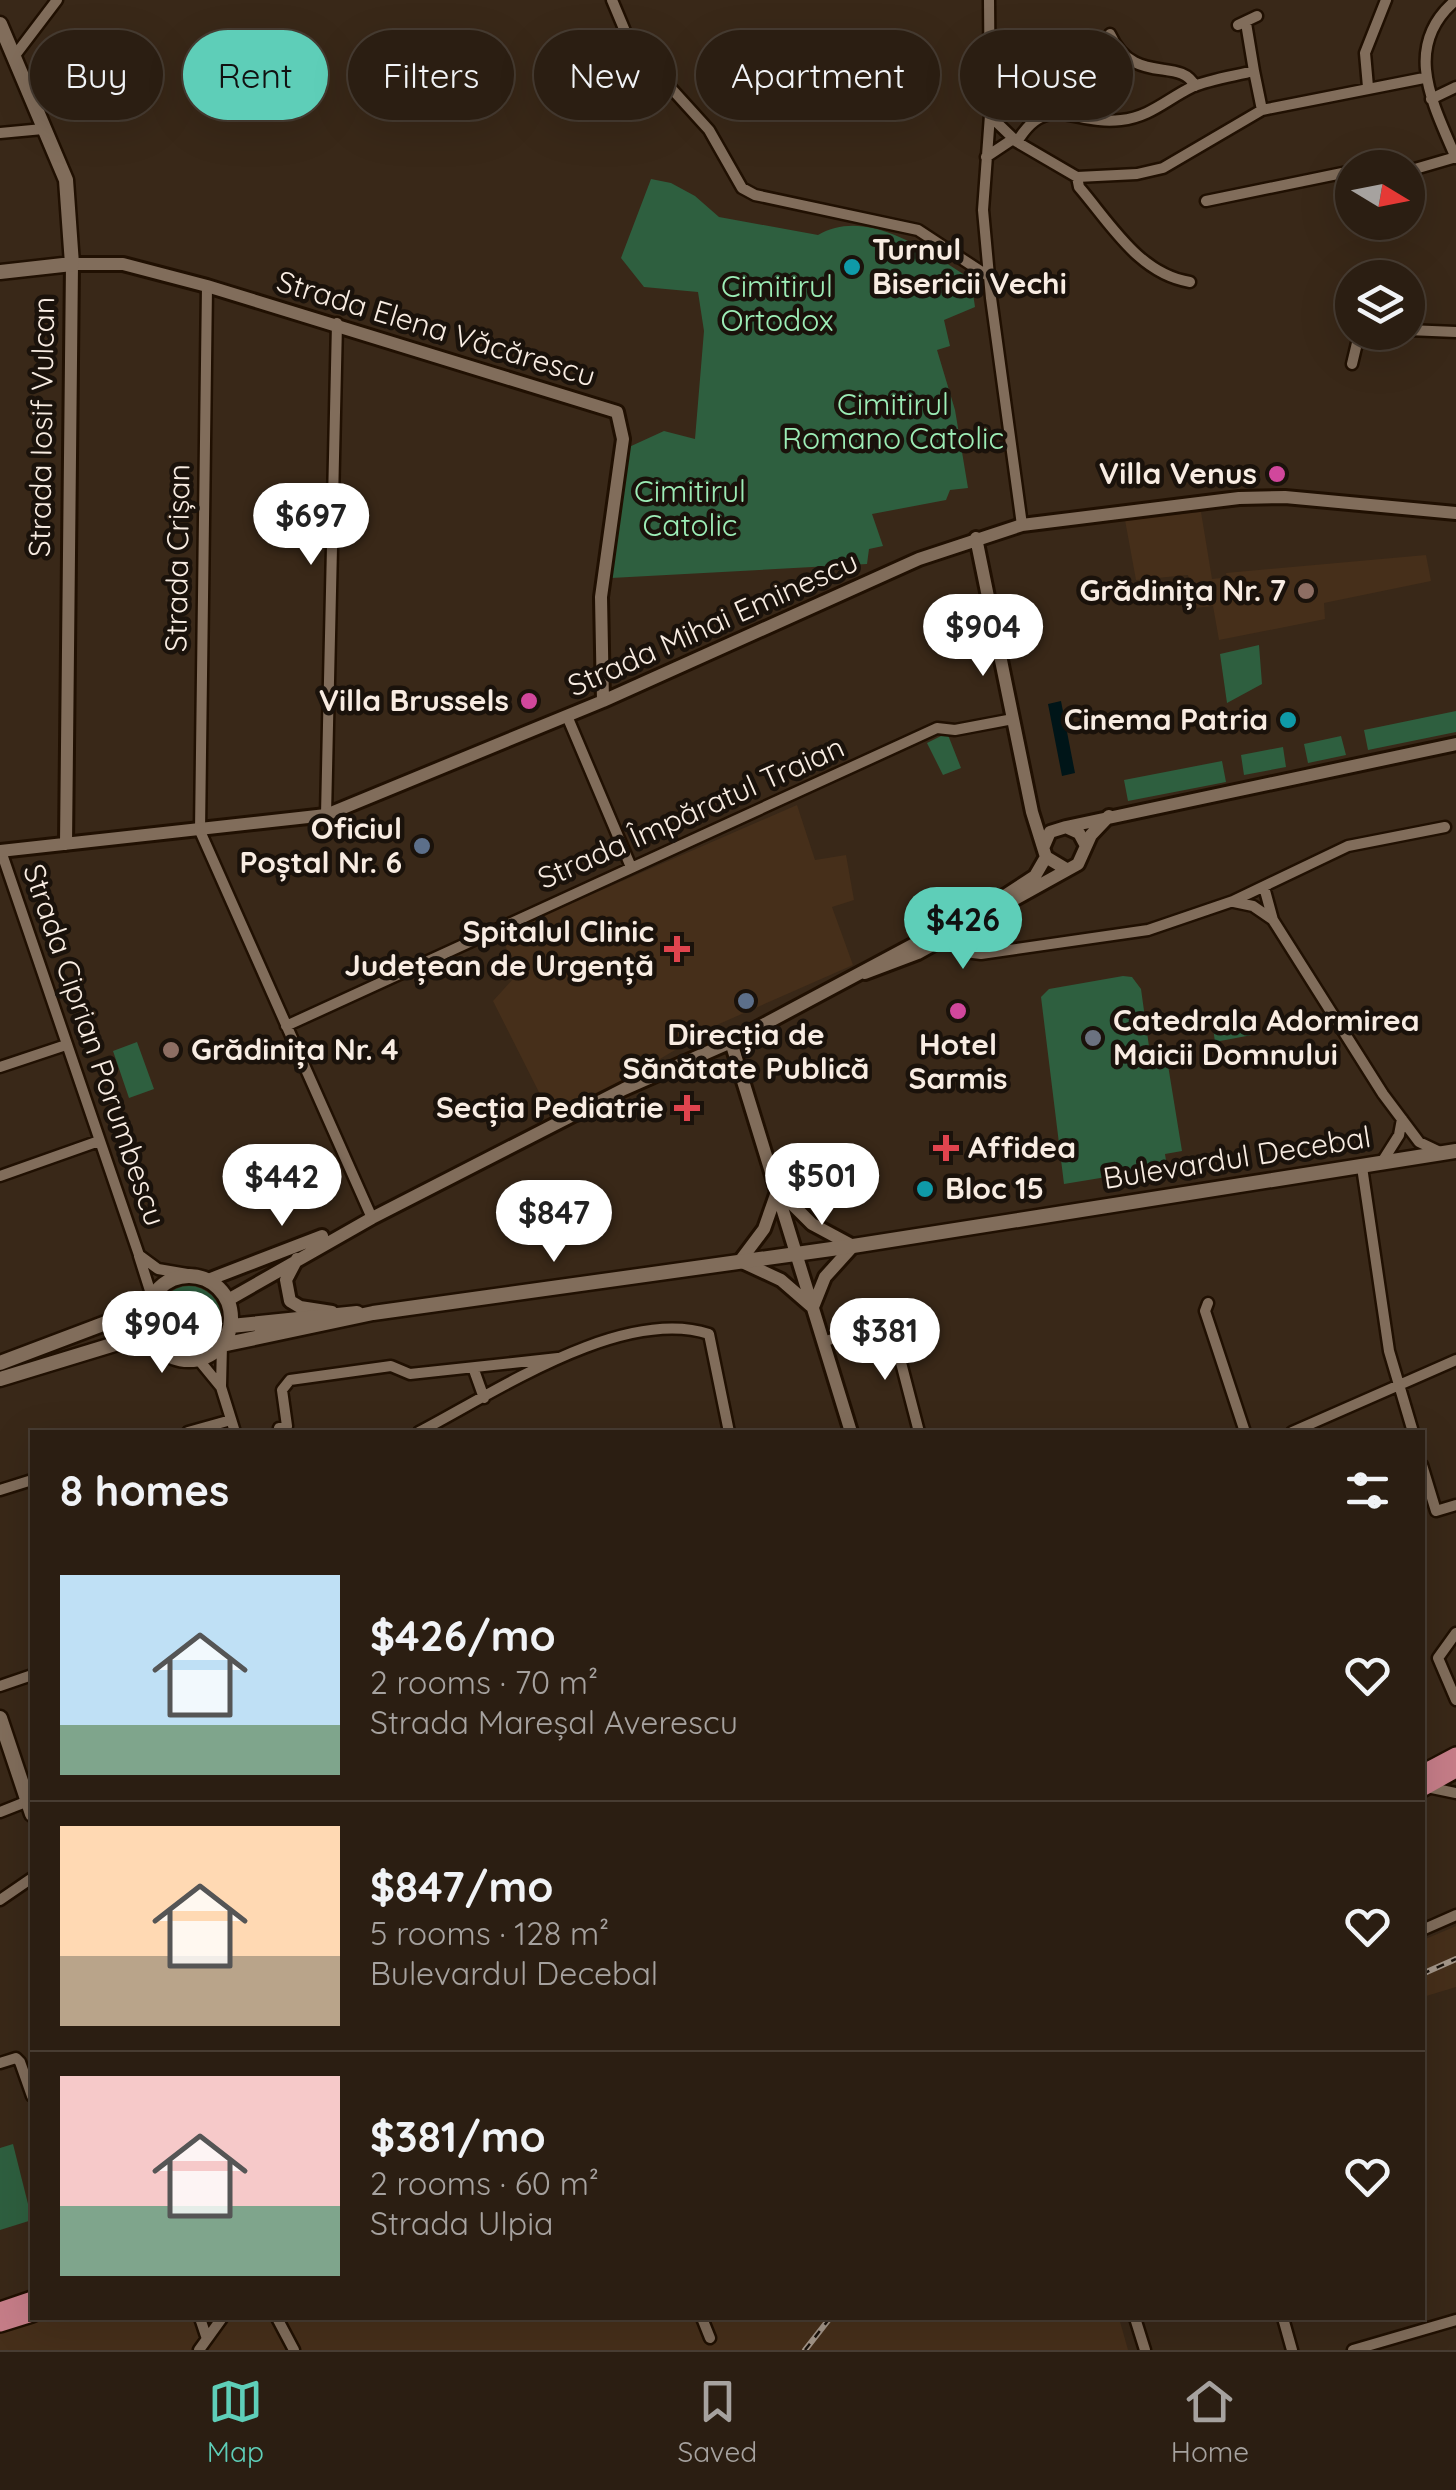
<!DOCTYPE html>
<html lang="en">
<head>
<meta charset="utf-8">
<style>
  :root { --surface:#2b1e12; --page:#33271b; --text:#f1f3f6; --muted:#a6a29f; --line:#473c32; --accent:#5eceb8 }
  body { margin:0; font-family:Quicksand,sans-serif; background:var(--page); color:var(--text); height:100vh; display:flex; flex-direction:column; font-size:38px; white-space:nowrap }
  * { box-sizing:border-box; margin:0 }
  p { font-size:32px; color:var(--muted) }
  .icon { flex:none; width:55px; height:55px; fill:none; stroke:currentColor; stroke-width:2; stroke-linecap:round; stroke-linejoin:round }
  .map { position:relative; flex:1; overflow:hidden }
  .panel { position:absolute; left:30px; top:1430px; width:1395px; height:890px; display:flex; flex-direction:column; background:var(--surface); border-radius:0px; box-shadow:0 10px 40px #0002,0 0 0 2px var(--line) }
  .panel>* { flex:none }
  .guide { position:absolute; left:30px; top:30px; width:1398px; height:90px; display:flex; gap:20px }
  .needle { width:65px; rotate:100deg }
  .fabs { position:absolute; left:1335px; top:150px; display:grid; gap:20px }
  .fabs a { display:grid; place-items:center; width:90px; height:90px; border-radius:50%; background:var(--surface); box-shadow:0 10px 40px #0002,0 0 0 2px var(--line); font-size:50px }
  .price { position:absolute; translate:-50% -85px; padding:0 22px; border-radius:35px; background:#fff; color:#222; font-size:32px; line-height:65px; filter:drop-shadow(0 2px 5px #0008) }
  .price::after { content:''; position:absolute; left:50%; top:60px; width:30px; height:22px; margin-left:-15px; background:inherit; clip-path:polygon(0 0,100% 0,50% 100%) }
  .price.selected { background:var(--accent); color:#111 }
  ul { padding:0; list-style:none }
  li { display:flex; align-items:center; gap:30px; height:250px; padding:0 30px }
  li+li { border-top:2px solid var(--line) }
  li span { display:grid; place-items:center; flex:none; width:280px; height:200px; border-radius:0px; color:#555 }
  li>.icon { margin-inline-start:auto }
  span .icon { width:120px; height:120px; fill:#fffc; stroke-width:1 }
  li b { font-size:42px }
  h2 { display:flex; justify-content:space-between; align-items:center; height:120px; padding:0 30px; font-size:42px }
  .pill { padding:0 35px; border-radius:45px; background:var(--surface); box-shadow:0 10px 40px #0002,0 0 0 2px var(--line); font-size:35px; line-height:90px }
  .pill.selected { background:var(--accent); color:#111 }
  .menu { display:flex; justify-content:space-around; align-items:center; height:140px; border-top:2px solid var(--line); background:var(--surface); font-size:28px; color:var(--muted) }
  .menu a { display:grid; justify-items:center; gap:5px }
  .menu .selected { color:var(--accent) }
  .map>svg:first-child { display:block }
  .built { fill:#462f1a }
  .green { fill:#2e5f3f }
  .water { fill:#001518 }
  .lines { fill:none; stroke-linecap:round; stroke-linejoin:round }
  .minor-casing { stroke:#201002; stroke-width:15 }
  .tertiary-casing { stroke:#201002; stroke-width:18 }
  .secondary-casing { stroke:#201002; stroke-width:19 }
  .primary-casing { stroke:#201002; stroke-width:20 }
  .minor { stroke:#816d5b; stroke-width:10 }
  .tertiary { stroke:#816d5b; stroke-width:12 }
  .secondary { stroke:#816d5b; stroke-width:14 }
  .primary { stroke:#c67d88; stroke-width:15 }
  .rail-casing { stroke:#a39588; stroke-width:6 }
  .rail { stroke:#1a120b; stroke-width:2.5; stroke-dasharray:8; stroke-linecap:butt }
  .culture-dot { fill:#0f9aa8; stroke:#1a120b; stroke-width:4 }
  .hotel-dot { fill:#d1479c; stroke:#1a120b; stroke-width:4 }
  .education-dot { fill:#8d6e63; stroke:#1a120b; stroke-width:4 }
  .service-dot { fill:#5c6f8a; stroke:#1a120b; stroke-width:4 }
  .health-dot { fill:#e0444e; stroke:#1a120b; stroke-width:4 }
  .worship-dot { fill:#6b7280; stroke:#1a120b; stroke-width:4 }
  .labels { text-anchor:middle; stroke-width:9; stroke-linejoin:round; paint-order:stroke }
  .poi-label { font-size:30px; font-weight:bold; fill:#f8ece2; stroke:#1a120b; text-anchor:end }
  .park-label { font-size:30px; fill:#9deeb7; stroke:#1a120b }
  .street-label { font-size:30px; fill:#f8ece2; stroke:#1a120b }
</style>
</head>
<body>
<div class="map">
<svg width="1456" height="2350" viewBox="0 0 1456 2350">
  <rect width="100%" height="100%" fill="#392818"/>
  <!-- built -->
  <path class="built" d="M 1201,512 L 1212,579 L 1221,578 L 1225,602 L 1230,600 L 1226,573 L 1426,555 L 1431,581 L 1324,603 L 1325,619 L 1219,640 L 1213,606 L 1195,608 L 1188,575 L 1136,580 L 1125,520 Z
    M 797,805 L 815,860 L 846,855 L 854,900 L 832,907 L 853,965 L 719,1024 L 626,1079 L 550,1114 L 493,1001 L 513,979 L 503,933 Z
    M 1456,1926 L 1456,1987 L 1423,1997 L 1423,1940 Z
    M 41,2318 L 1119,2318 L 1128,2350 L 0,2350 L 0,2330 Z"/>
  <!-- green -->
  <path class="green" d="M 651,179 L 671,183 L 695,196 L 719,217 L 818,235 C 868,206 930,253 971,279 L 975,307 L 944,320 L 950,346 L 937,350 L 955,410 L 968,488 L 950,490 L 946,500 L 872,514 L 883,546 L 869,549 L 867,564 L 611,578 L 629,447 L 664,431 L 695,439 L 704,331 L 698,292 L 644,287 L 621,258 Z
    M 1259,645 L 1262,684 L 1227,703 L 1220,654 Z
    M 1456,711 L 1456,732 L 1368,750 L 1364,730 Z
    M 943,735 L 948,735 L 961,768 L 943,775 L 927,743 Z
    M 1341,736 L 1346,755 L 1308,763 L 1304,744 Z
    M 1283,747 L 1286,767 L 1244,775 L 1241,755 Z
    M 1222,761 L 1226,782 L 1128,801 L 1124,780 Z
    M 1123,976 L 1132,977 L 1141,989 L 1151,1061 L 1167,1059 L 1182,1151 L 1165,1154 L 1167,1167 L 1064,1184 L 1041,997 L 1049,989 Z
    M 1253,1013 L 1257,1034 L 1215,1042 L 1212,1021 Z
    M 137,1042 L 154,1089 L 129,1098 L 113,1051 Z
    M157 1318a32 32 0 1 1 64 0a32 32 0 1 1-64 0Z
    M 13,2144 L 32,2220 L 0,2230 L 0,2148 Z"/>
  <!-- water -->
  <path class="water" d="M 1061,701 L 1075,773 L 1062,776 L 1048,704 Z
    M172 1317a17 17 0 1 1 34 0a17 17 0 1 1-34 0Z"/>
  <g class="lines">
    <defs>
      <path id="minor" d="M 612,0 L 630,43 L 709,130 L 742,188 L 755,195 L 918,230 L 988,276
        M 989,0 L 990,115 L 983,210 L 991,298 L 1022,525
        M 1456,0 C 1401,46 1433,104 1456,158
        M 1246,23 L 1254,71
        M 1238,25 L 1257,16
        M 1110,34 C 1134,87 1180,56 1195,86
        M 13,58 L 57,0
        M 1368,87 L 1365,53 L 1386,0
        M 1431,99 L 1456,87
        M 1063,113 L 1080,90 L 1064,54
        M 990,116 L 1017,142 L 1077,177 L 1137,174 L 1163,168 L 1262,110 L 1424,78
        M 0,133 L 43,129
        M 1017,142 C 1047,91 1074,126 1121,120 C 1150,117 1167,99 1192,87 C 1210,79 1234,76 1254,71 L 1262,110
        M 986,157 L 1013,139
        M 1408,171 L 1456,157
        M 1077,177 L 1079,187 C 1110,223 1139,274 1190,282
        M 1206,201 L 1352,171
        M 207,286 L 200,831 L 372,1218
        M 1408,330 L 1456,332
        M 1352,364 L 1357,343 L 1367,332
        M 567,716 L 631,867
        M 326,815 L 337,323
        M 1,851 L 139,1255 L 158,1269 L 193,1275
        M 1264,887 L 1273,920 L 1383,1094 L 1419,1142 L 1440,1152
        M 1234,902 L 1253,906 L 1272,919
        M 992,914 L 981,939 L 986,948 L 998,950
        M 952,935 L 965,952 L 981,954 L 1148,930 L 1233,901 L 1348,846 L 1445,827
        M 286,1026 L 937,728 L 955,730 L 1013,719
        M 0,1067 L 66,1045
        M 1382,1162 L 1399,1135 L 1402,1119
        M 1362,1167 L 1389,1351 L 1413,1432
        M 0,1176 L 99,1141
        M 139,1256 L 152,1297
        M 1208,1303 L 1205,1311 L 1245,1432
        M 825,1341 L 891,1324 L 919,1432
        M 198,1359 L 221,1387 L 235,1432
        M 474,1370 L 484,1398
        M 221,1386 L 222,1345
        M 188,1432 L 231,1420
        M 281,1432 L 279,1428 L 287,1426 L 282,1390 L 290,1380 L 391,1366 L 410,1374 L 558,1358
        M 419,1432 C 494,1393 622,1306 709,1334 L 729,1432
        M 1292,1432 L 1456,1360
        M 1422,1465 L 1436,1511 L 1456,1505
        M 0,1490 L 32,1480
        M 1456,1633 L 1438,1658 L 1456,1700
        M 0,1686 L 32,1675
        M 1427,1787 L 1456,1793
        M 0,1812 L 28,1801
        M 0,1900 L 32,1878
        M 1422,1930 L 1456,1915
        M 0,2063 L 16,2058 L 20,2062 L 32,2096
        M 200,2318 L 207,2339
        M 277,2318 L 294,2350
        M 702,2318 L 710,2338
        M 1135,2318 L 1145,2350
        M 1283,2318 L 1292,2350
        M 199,2350 L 222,2318
        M 1353,2350 L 1456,2320"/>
      <path id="tertiary" d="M 976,538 L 1032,812 L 1046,857 L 1066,869
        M 1066,827 L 1456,744
        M 66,844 L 72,264 L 123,264 L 207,286 L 617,412 L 623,439 L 601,597 L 603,701
        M 1044,846 L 1050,832 L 1066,827 L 1079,833 L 1086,846
        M 0,851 L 326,815 L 603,701 L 919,559 L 1022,525 L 1239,498 L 1285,497 L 1456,513
        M 865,973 L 918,953 L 1078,864 L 1091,835 L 1109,816
        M 731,1042 L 851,1432
        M 777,1192 L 764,1229 L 740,1261 L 781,1280 L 811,1306
        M 783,1195 L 812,1224 L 853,1246 L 825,1277 L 813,1307
        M 297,1259 L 286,1280 L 290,1301 L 300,1307 L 332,1312
        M 208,1280 L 322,1236
        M 228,1300 L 372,1218 L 624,1089 L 731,1042 L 1006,895 L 1035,876 L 1046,857"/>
      <path id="secondary" d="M 0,24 L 66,180 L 72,264 L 0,272
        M147 1318a42 42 0 1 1 84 0a42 42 0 1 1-84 0Z
        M 231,1326 L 357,1313
        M 222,1345 L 373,1313 L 853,1246 L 1456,1151
        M 0,1363 L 148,1307
        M 0,1379 L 128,1340 L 152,1337
        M 0,1718 L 32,1814"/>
      <path id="primary" d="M 1422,1773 L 1456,1755
        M 1422,1789 L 1456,1770
        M 0,2310 L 32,2299
        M 0,2324 L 32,2314"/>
    </defs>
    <!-- minor casing -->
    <use href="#minor" class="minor-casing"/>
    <!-- tertiary casing -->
    <use href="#tertiary" class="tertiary-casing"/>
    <!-- secondary casing -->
    <use href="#secondary" class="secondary-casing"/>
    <!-- primary casing -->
    <use href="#primary" class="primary-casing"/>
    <!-- minor -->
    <use href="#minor" class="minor"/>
    <!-- tertiary -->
    <use href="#tertiary" class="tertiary"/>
    <!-- secondary -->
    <use href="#secondary" class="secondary"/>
    <!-- primary -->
    <use href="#primary" class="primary"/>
    <defs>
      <path id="rail" d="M 1422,1974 L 1456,1959
        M 805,2350 L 830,2318"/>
    </defs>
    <!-- rail casing -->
    <use href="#rail" class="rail-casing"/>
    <!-- rail -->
    <use href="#rail" class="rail"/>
  </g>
  <!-- markers -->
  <g class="culture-dot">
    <circle cx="852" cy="267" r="10"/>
    <circle cx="1288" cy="720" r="10"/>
    <circle cx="925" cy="1189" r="10"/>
  </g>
  <g class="hotel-dot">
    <circle cx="1277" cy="474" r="10"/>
    <circle cx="529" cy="701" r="10"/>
    <circle cx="958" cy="1011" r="10"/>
  </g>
  <g class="education-dot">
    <circle cx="1306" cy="591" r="10"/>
    <circle cx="171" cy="1050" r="10"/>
  </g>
  <g class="service-dot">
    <circle cx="422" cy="846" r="10"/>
    <circle cx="746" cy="1001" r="10"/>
  </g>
  <g class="health-dot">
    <path d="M672 934h10v10h10v10h-10v10h-10v-10h-10v-10h10z"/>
    <path d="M682 1093h10v10h10v10h-10v10h-10v-10h-10v-10h10z"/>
    <path d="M941 1133h10v10h10v10h-10v10h-10v-10h-10v-10h10z"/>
  </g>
  <circle class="worship-dot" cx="1093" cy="1038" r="10"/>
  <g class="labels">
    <!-- poi labels -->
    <g class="poi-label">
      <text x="872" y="260" text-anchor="start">Turnul<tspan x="872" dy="34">Bisericii Vechi</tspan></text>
      <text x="1257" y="484">Villa Venus</text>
      <text x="1286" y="601">Grădinița Nr. 7</text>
      <text x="509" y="711">Villa Brussels</text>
      <text x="1268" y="730">Cinema Patria</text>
      <text x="402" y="839">Oficiul<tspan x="402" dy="34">Poștal Nr. 6</tspan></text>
      <text x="654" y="942">Spitalul Clinic<tspan x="654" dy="34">Județean de Urgență</tspan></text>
      <text x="1113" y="1031" text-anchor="start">Catedrala Adormirea<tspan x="1113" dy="34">Maicii Domnului</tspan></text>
      <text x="746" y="1045" text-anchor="middle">Direcția de<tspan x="746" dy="34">Sănătate Publică</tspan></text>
      <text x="958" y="1055" text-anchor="middle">Hotel<tspan x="958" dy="34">Sarmis</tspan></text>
      <text x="191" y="1060" text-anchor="start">Grădinița Nr. 4</text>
      <text x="664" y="1118">Secția Pediatrie</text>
      <text x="968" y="1158" text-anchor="start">Affidea</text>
      <text x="945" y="1199" text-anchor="start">Bloc 15</text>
    </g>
    <!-- park labels -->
    <g class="park-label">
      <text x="777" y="297">Cimitirul<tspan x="777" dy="34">Ortodox</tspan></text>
      <text x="893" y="415">Cimitirul<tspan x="893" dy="34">Romano Catolic</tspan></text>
      <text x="690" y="502">Cimitirul<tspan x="690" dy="34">Catolic</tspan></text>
    </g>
    <!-- street labels -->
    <g class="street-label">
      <text transform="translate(436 329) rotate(17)" y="10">Strada Elena Văcărescu</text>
      <text transform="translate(42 427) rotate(-89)" y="10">Strada Iosif Vulcan</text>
      <text transform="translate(178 558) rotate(-89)" y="10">Strada Crișan</text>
      <text transform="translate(713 624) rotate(-24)" y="10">Strada Mihai Eminescu</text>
      <text transform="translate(691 813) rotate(-24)" y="10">Strada Împăratul Traian</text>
      <text transform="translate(94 1045) rotate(71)" y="10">Strada Ciprian Porumbescu</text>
      <text transform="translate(1237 1158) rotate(-9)" y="10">Bulevardul Decebal</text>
    </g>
  </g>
</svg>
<div class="fabs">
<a><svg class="needle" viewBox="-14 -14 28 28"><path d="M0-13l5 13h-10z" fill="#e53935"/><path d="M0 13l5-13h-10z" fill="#a6a29f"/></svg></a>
<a><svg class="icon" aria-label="layers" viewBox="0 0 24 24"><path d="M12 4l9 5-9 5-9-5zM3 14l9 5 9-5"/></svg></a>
</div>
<b class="price" style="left:311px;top:568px">$697</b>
<b class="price" style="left:983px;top:679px">$904</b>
<b class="price selected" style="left:963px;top:972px">$426</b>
<b class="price" style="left:822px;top:1228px">$501</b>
<b class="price" style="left:282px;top:1229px">$442</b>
<b class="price" style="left:554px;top:1265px">$847</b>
<b class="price" style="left:162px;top:1376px">$904</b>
<b class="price" style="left:885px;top:1383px">$381</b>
<div class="guide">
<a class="pill">Buy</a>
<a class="pill selected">Rent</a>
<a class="pill">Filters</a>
<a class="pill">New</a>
<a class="pill">Apartment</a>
<a class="pill">House</a>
</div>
<section class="panel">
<h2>8 homes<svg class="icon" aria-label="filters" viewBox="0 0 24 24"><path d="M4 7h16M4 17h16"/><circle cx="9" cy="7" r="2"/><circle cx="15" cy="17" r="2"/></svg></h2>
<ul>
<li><span style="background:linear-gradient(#bfe0f5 75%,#7fa58c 0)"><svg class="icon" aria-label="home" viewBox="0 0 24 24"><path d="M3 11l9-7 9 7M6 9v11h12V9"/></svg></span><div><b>$426/mo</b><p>2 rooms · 70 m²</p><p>Strada Mareșal Averescu</p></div><svg class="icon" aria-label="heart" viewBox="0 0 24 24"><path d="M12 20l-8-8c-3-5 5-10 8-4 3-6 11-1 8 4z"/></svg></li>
<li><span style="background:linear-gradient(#ffd9b3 65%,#b9a48a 0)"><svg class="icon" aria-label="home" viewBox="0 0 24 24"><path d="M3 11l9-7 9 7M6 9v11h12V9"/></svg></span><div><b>$847/mo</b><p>5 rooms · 128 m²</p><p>Bulevardul Decebal</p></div><svg class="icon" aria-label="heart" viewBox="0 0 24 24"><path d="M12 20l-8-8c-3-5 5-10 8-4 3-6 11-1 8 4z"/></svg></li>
<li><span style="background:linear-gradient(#f6c9c9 65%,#7fa58c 0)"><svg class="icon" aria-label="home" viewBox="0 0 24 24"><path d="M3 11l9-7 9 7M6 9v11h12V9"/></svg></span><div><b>$381/mo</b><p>2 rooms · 60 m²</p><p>Strada Ulpia</p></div><svg class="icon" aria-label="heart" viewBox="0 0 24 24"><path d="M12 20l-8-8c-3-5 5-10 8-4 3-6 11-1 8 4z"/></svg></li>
</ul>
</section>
</div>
<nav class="menu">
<a class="selected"><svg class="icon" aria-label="map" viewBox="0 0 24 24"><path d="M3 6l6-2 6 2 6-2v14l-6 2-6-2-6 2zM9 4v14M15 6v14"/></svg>Map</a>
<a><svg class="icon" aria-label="saved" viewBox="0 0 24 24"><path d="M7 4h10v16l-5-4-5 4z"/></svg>Saved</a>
<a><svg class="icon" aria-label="home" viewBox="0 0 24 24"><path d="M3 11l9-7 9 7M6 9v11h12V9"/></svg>Home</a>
</nav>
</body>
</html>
